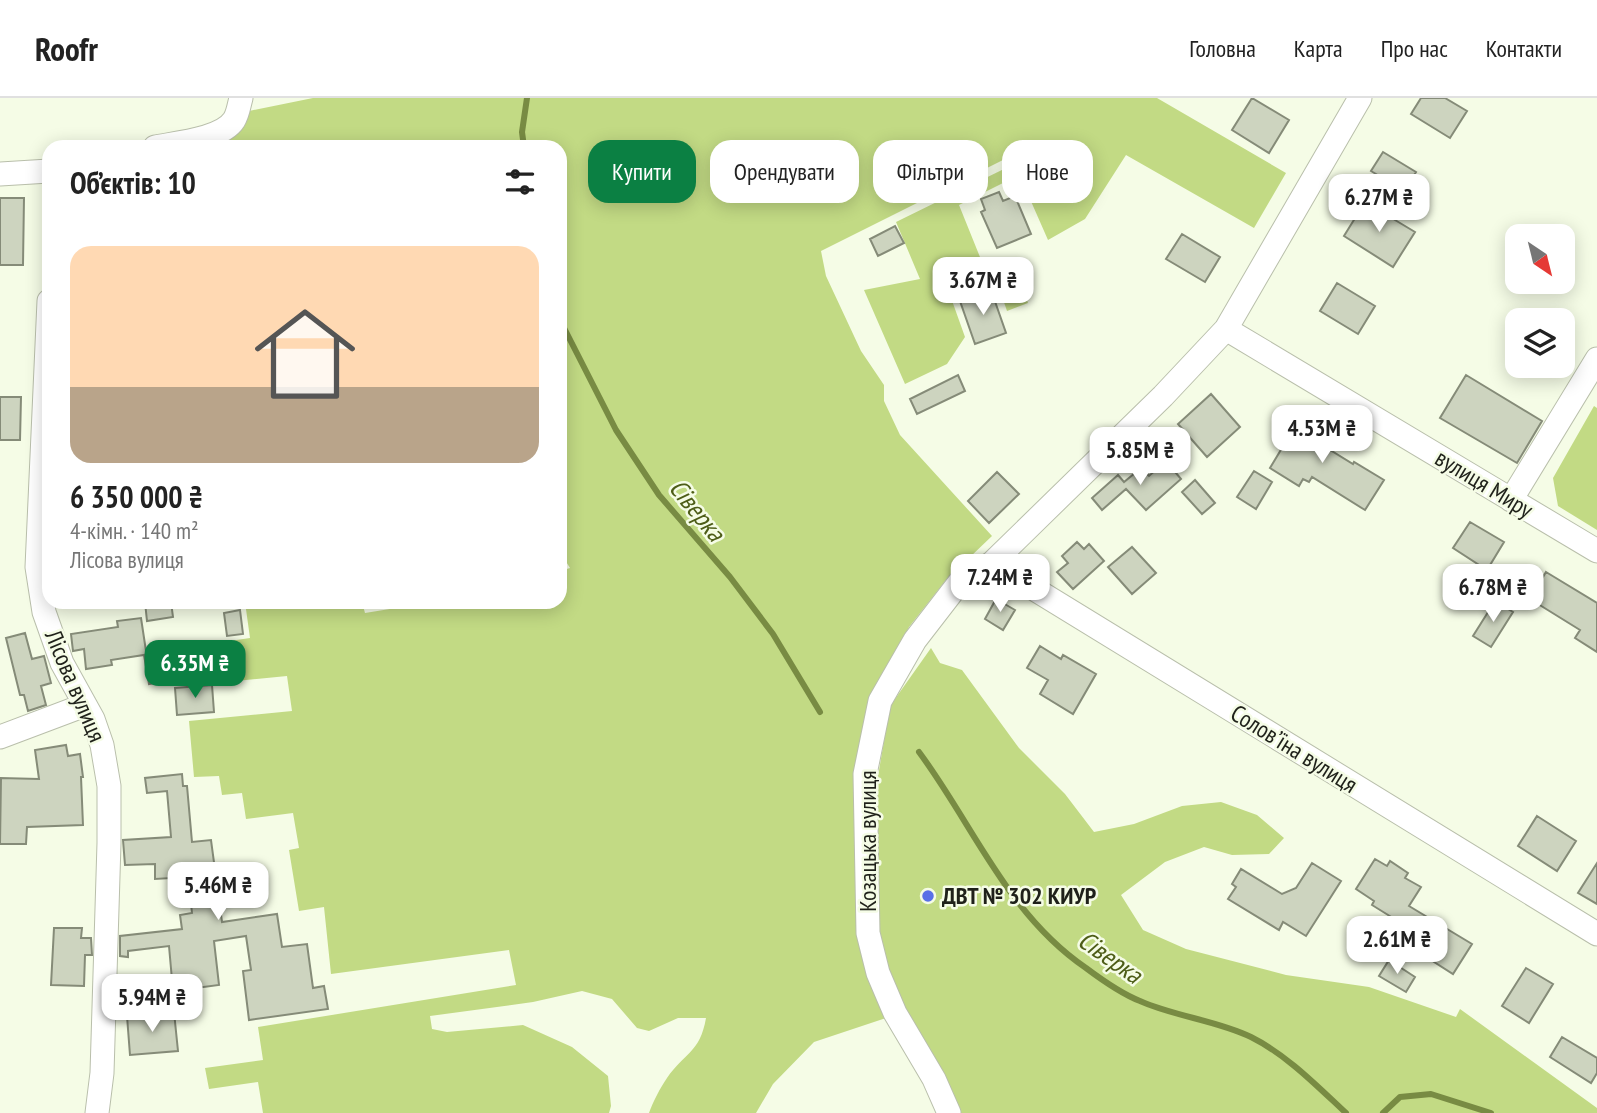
<!DOCTYPE html>
<html lang="uk">
<head>
<meta charset="utf-8">
<style>
  :root { --surface:#fff; --page:#f2f2f2; --text:#222; --muted:#767676; --line:#e0e0e0; --accent:#0b8043 }
  body { margin:0; font-family:"PT Sans Narrow",sans-serif; background:var(--page); color:var(--text); height:100vh; display:flex; flex-direction:column; font-size:26px; white-space:nowrap }
  * { box-sizing:border-box; margin:0 }
  p { font-size:23px; color:var(--muted) }
  .icon { flex:none; width:38px; height:38px; fill:none; stroke:currentColor; stroke-width:2; stroke-linecap:round; stroke-linejoin:round }
  .map { position:relative; flex:1; overflow:hidden }
  .drawer { position:absolute; left:42px; top:42px; width:525px; height:469px; display:flex; flex-direction:column; background:var(--surface); border-radius:21px; box-shadow:0 4px 18px #0003 }
  .drawer>* { flex:none }
  .banner { position:absolute; left:588px; top:42px; width:665px; height:63px; display:flex; gap:14px }
  .needle { width:46px; rotate:145deg }
  .fabs { position:absolute; left:1505px; top:126px; display:grid; gap:14px }
  .fabs a { display:grid; place-items:center; width:70px; height:70px; border-radius:14px; background:var(--surface); box-shadow:0 4px 18px #0003; font-size:35px }
  .price { position:absolute; translate:-50% -60px; padding:0 16px; border-radius:14px; background:#fff; color:#222; font-size:23px; line-height:46px; filter:drop-shadow(0 2px 4px #0008) }
  .price::after { content:''; position:absolute; left:50%; top:42px; width:21px; height:16px; margin-left:-10px; background:inherit; clip-path:polygon(0 0,100% 0,50% 100%) }
  .price.on { background:var(--accent); color:#fff }
  ul { padding:0; list-style:none }
  li { display:grid; align-content:center; gap:14px; height:371px; padding:0 28px }
  li span { display:grid; place-items:center; height:217px; border-radius:21px; color:#555 }
  li>.icon { margin-inline-start:auto }
  span .icon { width:126px; height:126px; fill:#fffc; stroke-width:1 }
  li b { font-size:30px }
  h2 { display:flex; justify-content:space-between; align-items:center; height:84px; padding:0 28px; font-size:30px }
  .pill { padding:0 24px; border-radius:21px; background:var(--surface); box-shadow:0 4px 18px #0003; font-size:24px; line-height:63px }
  .pill.on { background:var(--accent); color:#fff }
  header { display:flex; align-items:center; gap:42px; box-sizing:border-box; height:98px; padding:0 35px; background:var(--surface); border-bottom:2px solid var(--line) }
  header strong { font-size:33px }
  nav { display:flex; gap:38px; margin-inline-start:auto; font-size:24px }
  .map>svg:first-child { display:block }
  .green { fill:#c2da84 }
  .lines { fill:none; stroke-linecap:round; stroke-linejoin:round }
  .stream { stroke:#788b43; stroke-width:6 }
  .building { fill:#cdd4bf; stroke:#858b78; stroke-width:2 }
  .minor-casing { stroke:#b9bfab; stroke-width:25 }
  .minor { stroke:#fff; stroke-width:23 }
  .poi-dot { fill:#5970e7; stroke:#f5fce6; stroke-width:2.5 }
  .labels { text-anchor:middle; stroke-width:5; stroke-linejoin:round; paint-order:stroke }
  .street-label { font-size:24px; fill:#1f211a; stroke:#f5fce6 }
  .poi-label { font-size:24px; font-weight:bold; fill:#1f211a; stroke:#f5fce6; text-anchor:start }
  .water-label { font-size:26px; font-style:italic; fill:#4d5d17; stroke:#f5fce6 }
</style>
</head>
<body>
<header>
<strong>Roofr</strong>
<nav><a>Головна</a><a>Карта</a><a>Про нас</a><a>Контакти</a></nav>
</header>
<div class="map">
<svg width="1597" height="1015" viewBox="0 0 1597 1015">
  <rect width="100%" height="100%" fill="#f5fce6"/>
  <!-- green -->
  <path class="green" d="M 313,0 L 1157,0 L 1286,75 L 1254,130 L 1126,57 L 1085,121 L 1048,142 L 1011,58 L 821,153 L 826,178 L 861,253 L 884,287 L 884,303 L 900,337 L 992,438 L 946,482 L 909,529 L 873,599 L 858,675 L 886,920 L 814,944 L 773,986 L 756,1015 L 649,1015 C 653,1004 660,990 667,980 C 684,955 700,955 706,920 L 678,920 L 649,933 L 637,930 L 612,901 L 582,893 L 533,904 L 430,918 L 432,931 L 447,934 L 523,927 L 572,949 L 608,978 L 611,1008 L 609,1015 L 263,1015 L 258,984 L 209,991 L 205,970 L 263,962 L 258,929 L 516,887 L 509,852 L 331,876 L 324,809 L 299,813 L 289,752 L 299,750 L 293,715 L 246,721 L 242,695 L 222,697 L 219,678 L 194,679 L 189,623 L 292,613 L 287,578 L 226,584 L 223,544 L 250,540 L 245,504 L 362,504 L 365,515 L 433,504 L 560,504 L 560,473 L 570,470 L 560,454 L 560,49 L 217,49 L 217,42 L 249,13 Z
    M 1010,68 L 1015,79 L 959,107 L 984,169 L 1014,164 L 1028,205 L 1007,213 L 996,181 L 950,197 L 965,239 L 947,266 L 905,286 L 864,192 L 920,181 L 896,124 Z
    M 1594,308 L 1597,310 L 1597,432 L 1558,408 L 1553,380 Z
    M 931,550 L 940,565 L 962,572 L 1019,650 L 1065,696 L 1094,734 L 1134,726 L 1182,708 L 1221,704 L 1257,717 L 1284,740 L 1269,756 L 1232,757 L 1204,749 L 1165,764 L 1121,797 L 1143,832 L 1186,851 L 1286,877 L 1369,889 L 1456,919 L 1460,911 L 1597,1010 L 1597,1015 L 960,1015 L 893,893 L 878,834 L 878,678 L 890,608 Z"/>
  <g class="lines">
    <!-- stream -->
    <path class="stream" d="M 524,49 L 522,34 L 527,0
      M 560,222 L 616,332 L 659,397 L 730,479 L 773,536 L 820,614
      M 919,654 C 974,728 1007,816 1086,870 C 1102,882 1122,896 1140,903 C 1176,919 1216,922 1251,939 C 1287,957 1317,988 1346,1015
      M 1383,1015 L 1400,999 L 1431,996 L 1491,1015"/>
  </g>
  <!-- building -->
  <path class="building" d="M 1252,0 L 1289,22 L 1269,55 L 1232,32 Z
    M 1421,0 L 1445,0 L 1467,13 L 1450,40 L 1411,16 Z
    M 1383,54 L 1416,74 L 1404,93 L 1371,73 Z
    M 999,94 L 1003,103 L 1015,98 L 1031,136 L 997,150 L 981,114 L 985,112 L 981,101 Z
    M 0,100 L 24,100 L 23,167 L 0,167 Z
    M 1365,104 L 1415,134 L 1393,169 L 1344,138 Z
    M 895,128 L 904,145 L 878,158 L 870,141 Z
    M 1182,136 L 1220,159 L 1205,184 L 1166,161 Z
    M 1337,185 L 1375,208 L 1358,236 L 1320,213 Z
    M 991,192 L 1006,235 L 975,246 L 960,203 Z
    M 958,277 L 965,293 L 917,316 L 910,301 Z
    M 1466,277 L 1542,323 L 1517,365 L 1440,320 Z
    M 1211,296 L 1240,329 L 1207,359 L 1178,326 Z
    M 0,299 L 21,299 L 20,342 L 0,342 Z
    M 1292,317 L 1320,333 L 1314,342 L 1353,366 L 1354,364 L 1384,382 L 1365,412 L 1312,379 L 1309,384 L 1303,381 L 1299,388 L 1270,370 L 1285,345 L 1278,341 Z
    M 1166,363 L 1181,381 L 1146,412 L 1126,391 L 1102,412 L 1092,400 L 1118,377 L 1124,384 L 1141,370 L 1149,378 Z
    M 1254,373 L 1272,384 L 1256,411 L 1237,399 Z
    M 997,374 L 1019,396 L 989,425 L 968,403 Z
    M 1195,382 L 1215,405 L 1202,416 L 1182,394 Z
    M 1470,424 L 1504,444 L 1487,472 L 1453,450 Z
    M 1077,444 L 1084,451 L 1089,446 L 1104,463 L 1073,491 L 1057,474 L 1068,465 L 1062,458 Z
    M 1132,449 L 1156,475 L 1132,496 L 1108,469 Z
    M 1546,474 L 1597,505 L 1597,554 L 1575,540 L 1580,532 L 1530,501 Z
    M 996,501 L 1015,512 L 1003,532 L 985,521 Z
    M 1495,503 L 1513,514 L 1491,549 L 1473,538 Z
    M 145,504 L 171,504 L 173,519 L 147,523 Z
    M 240,512 L 243,536 L 227,538 L 224,515 Z
    M 141,520 L 146,553 L 179,548 L 184,580 L 149,586 L 144,557 L 111,562 L 112,567 L 86,571 L 84,551 L 73,553 L 71,536 L 118,529 L 117,523 Z
    M 25,535 L 32,561 L 44,558 L 51,585 L 41,588 L 46,607 L 28,613 L 24,597 L 20,597 L 6,540 Z
    M 1040,548 L 1061,561 L 1063,557 L 1096,576 L 1073,616 L 1040,596 L 1048,582 L 1027,570 Z
    M 212,587 L 214,614 L 177,617 L 175,590 Z
    M 66,647 L 68,658 L 80,656 L 83,679 L 81,679 L 83,727 L 27,729 L 26,746 L 0,746 L 1,680 L 39,681 L 35,652 Z
    M 182,676 L 183,688 L 187,688 L 192,744 L 211,742 L 222,824 L 277,816 L 282,849 L 307,846 L 313,890 L 324,888 L 328,911 L 249,922 L 243,873 L 251,872 L 246,838 L 214,843 L 219,887 L 173,893 L 169,848 L 128,853 L 128,859 L 120,858 L 120,838 L 182,831 L 180,817 L 192,815 L 188,779 L 155,781 L 155,766 L 125,767 L 123,742 L 171,739 L 167,693 L 147,695 L 145,680 Z
    M 1537,718 L 1576,743 L 1557,773 L 1518,748 Z
    M 1375,761 L 1387,768 L 1390,763 L 1408,775 L 1405,780 L 1421,789 L 1409,808 L 1472,846 L 1453,876 L 1420,855 L 1426,844 L 1415,838 L 1417,835 L 1372,807 L 1374,803 L 1356,791 Z
    M 1312,765 L 1341,783 L 1306,838 L 1283,824 L 1279,832 L 1228,801 L 1236,789 L 1232,786 L 1241,771 L 1282,796 L 1296,790 Z
    M 1597,765 L 1597,806 L 1578,795 Z
    M 54,830 L 82,830 L 81,840 L 91,840 L 92,857 L 85,857 L 84,888 L 51,887 Z
    M 1389,862 L 1415,879 L 1406,894 L 1379,878 Z
    M 1526,870 L 1553,886 L 1529,925 L 1502,908 Z
    M 174,914 L 178,953 L 130,957 L 127,918 Z
    M 1562,939 L 1597,960 L 1597,975 L 1591,985 L 1550,959 Z"/>
  <g class="lines">
    <defs>
      <path id="minor" d="M 155,49 C 176,45 222,41 234,22 C 238,16 239,7 241,0
        M 0,76 L 49,73
        M 49,203 L 37,469 L 44,514 L 62,565 L 93,621 L 102,647 L 109,688 L 109,745 L 102,975 L 97,1015
        M 1226,231 L 1597,453
        M 1511,402 L 1597,261
        M 992,465 L 1597,836
        M 0,639 L 85,607
        M 949,1015 L 934,981 L 895,915 L 878,875 L 868,835 L 865,676 L 880,603 L 915,542 L 959,485 L 992,465 L 1163,298 L 1226,231 L 1360,0"/>
    </defs>
    <!-- minor casing -->
    <use href="#minor" class="minor-casing"/>
    <!-- minor -->
    <use href="#minor" class="minor"/>
  </g>
  <!-- markers -->
  <circle class="poi-dot" cx="928" cy="798" r="7"/>
  <g class="labels">
    <!-- street labels -->
    <g class="street-label">
      <text transform="translate(1484 386) rotate(31)" y="8">вулиця Миру</text>
      <text transform="translate(75 588) rotate(67)" y="8">Лісова вулиця</text>
      <text transform="translate(1294 651) rotate(32)" y="8">Соловʼїна вулиця</text>
      <text transform="translate(868 743) rotate(-90)" y="8">Козацька вулиця</text>
    </g>
    <!-- poi labels -->
    <g class="poi-label">
      <text x="942" y="806">ДВТ № 302 КИУР</text>
    </g>
    <!-- water labels -->
    <g class="water-label">
      <text transform="translate(697 412) rotate(51)" y="9">Сіверка</text>
      <text transform="translate(1110 859) rotate(35)" y="9">Сіверка</text>
    </g>
  </g>
</svg>
<div class="fabs">
<a><svg class="needle" viewBox="-14 -14 28 28"><path d="M0-13l5 13h-10z" fill="#e53935"/><path d="M0 13l5-13h-10z" fill="#767676"/></svg></a>
<a><svg class="icon" aria-label="layers" viewBox="0 0 24 24"><path d="M12 4l9 5-9 5-9-5zM3 14l9 5 9-5"/></svg></a>
</div>
<b class="price" style="left:1379px;top:136px">6.27M ₴</b>
<b class="price" style="left:983px;top:219px">3.67M ₴</b>
<b class="price" style="left:1322px;top:367px">4.53M ₴</b>
<b class="price" style="left:1140px;top:389px">5.85M ₴</b>
<b class="price" style="left:1000px;top:516px">7.24M ₴</b>
<b class="price" style="left:1493px;top:526px">6.78M ₴</b>
<b class="price on" style="left:195px;top:602px">6.35M ₴</b>
<b class="price" style="left:218px;top:824px">5.46M ₴</b>
<b class="price" style="left:1397px;top:878px">2.61M ₴</b>
<b class="price" style="left:152px;top:936px">5.94M ₴</b>
<div class="banner">
<a class="pill on">Купити</a>
<a class="pill">Орендувати</a>
<a class="pill">Фільтри</a>
<a class="pill">Нове</a>
</div>
<section class="drawer">
<h2>Об’єктів: 10<svg class="icon" aria-label="filters" viewBox="0 0 24 24"><path d="M4 7h16M4 17h16"/><circle cx="9" cy="7" r="2"/><circle cx="15" cy="17" r="2"/></svg></h2>
<ul>
<li><span style="background:linear-gradient(#ffd9b3 65%,#b9a48a 0)"><svg class="icon" aria-label="home" viewBox="0 0 24 24"><path d="M3 11l9-7 9 7M6 9v11h12V9"/></svg></span><div><b>6 350 000 ₴</b><p>4-кімн. · 140 m²</p><p>Лісова вулиця</p></div></li>
</ul>
</section>
</div>
</body>
</html>
